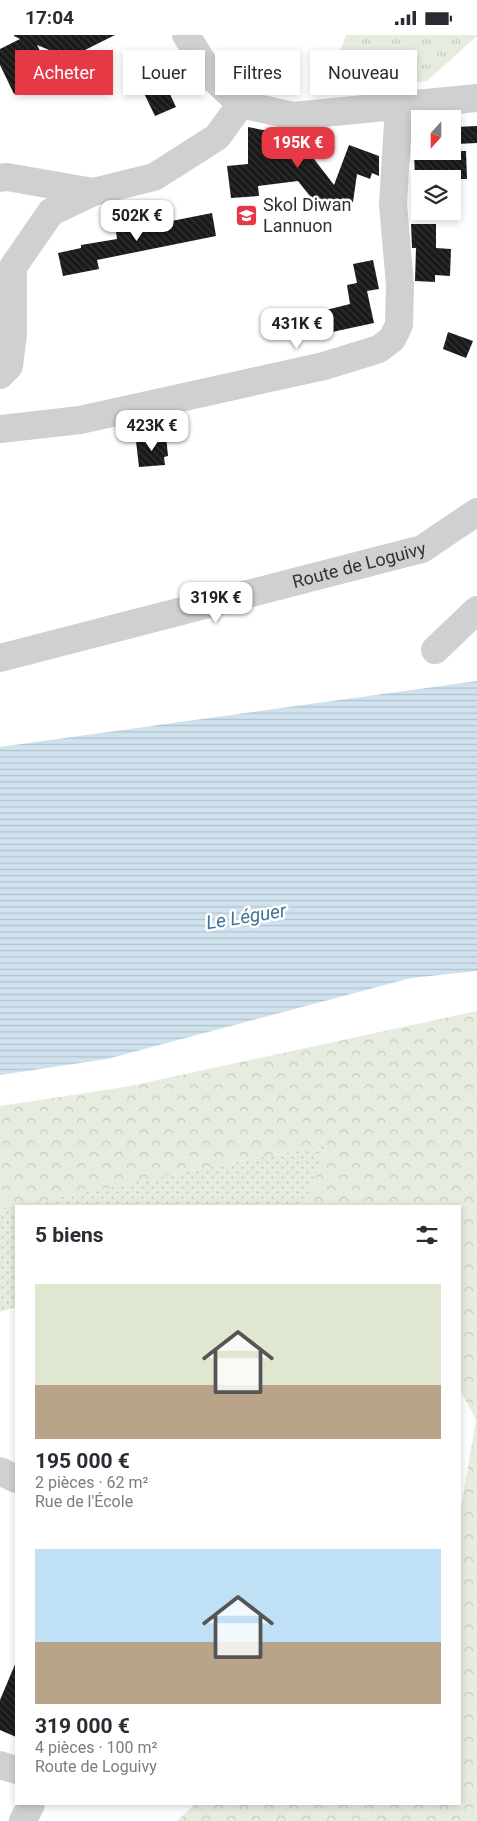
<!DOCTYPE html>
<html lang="fr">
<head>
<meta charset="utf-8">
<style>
  :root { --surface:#fff; --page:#f2f2f3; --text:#2b2b33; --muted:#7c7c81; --accent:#e63946 }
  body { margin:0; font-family:Roboto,sans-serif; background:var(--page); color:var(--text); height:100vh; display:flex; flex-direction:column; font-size:19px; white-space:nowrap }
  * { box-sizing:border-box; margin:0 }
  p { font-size:16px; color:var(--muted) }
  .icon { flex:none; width:28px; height:28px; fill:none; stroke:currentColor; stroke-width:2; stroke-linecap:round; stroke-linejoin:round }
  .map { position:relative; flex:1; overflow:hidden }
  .panel { position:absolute; left:15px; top:1170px; width:446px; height:600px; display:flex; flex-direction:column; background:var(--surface); border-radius:0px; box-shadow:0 2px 8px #0003 }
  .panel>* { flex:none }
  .hud { position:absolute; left:15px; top:15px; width:448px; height:45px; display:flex; gap:10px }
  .needle { width:32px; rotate:201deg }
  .buttons { position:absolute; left:411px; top:75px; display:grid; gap:10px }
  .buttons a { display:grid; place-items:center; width:50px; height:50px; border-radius:0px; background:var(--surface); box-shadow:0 2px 8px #0003; font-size:25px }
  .price { position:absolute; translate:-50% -42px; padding:0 11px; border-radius:10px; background:#fff; color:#222; font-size:16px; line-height:32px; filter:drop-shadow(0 1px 2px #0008) }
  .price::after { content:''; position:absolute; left:50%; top:30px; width:15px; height:11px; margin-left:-8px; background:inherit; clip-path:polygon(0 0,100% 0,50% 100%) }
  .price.selected { background:var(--accent); color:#fff }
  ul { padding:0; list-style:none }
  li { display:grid; align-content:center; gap:10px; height:265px; padding:0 20px }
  li span { display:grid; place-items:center; height:155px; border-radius:0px; color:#555 }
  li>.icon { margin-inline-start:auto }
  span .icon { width:90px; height:90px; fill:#fffc; stroke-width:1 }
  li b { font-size:21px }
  h2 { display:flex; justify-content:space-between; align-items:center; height:60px; padding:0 20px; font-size:21px }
  .tag { padding:0 18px; border-radius:0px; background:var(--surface); box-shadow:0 2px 8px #0003; font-size:18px; line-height:45px }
  .tag.selected { background:var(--accent); color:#fff }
  .status { display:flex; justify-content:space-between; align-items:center; height:35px; padding:0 25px; background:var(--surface); direction:ltr }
  .status svg { height:14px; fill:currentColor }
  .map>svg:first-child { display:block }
  .grass { fill:url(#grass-dots) }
  .forest { fill:url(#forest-crowns) }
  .park { fill:url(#park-tufts) }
  .water { fill:url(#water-rules) }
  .building { fill:url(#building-back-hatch) }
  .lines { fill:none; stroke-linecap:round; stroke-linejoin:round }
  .minor { stroke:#d0d0d0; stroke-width:28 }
  .labels { text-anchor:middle; stroke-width:5; stroke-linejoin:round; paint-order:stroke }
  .poi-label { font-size:18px; fill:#333; stroke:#fff; text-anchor:start }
  .street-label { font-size:18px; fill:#333; stroke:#fff }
  .water-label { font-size:19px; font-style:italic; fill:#3f7597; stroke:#fff }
</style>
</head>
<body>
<div class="status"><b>17:04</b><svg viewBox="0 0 49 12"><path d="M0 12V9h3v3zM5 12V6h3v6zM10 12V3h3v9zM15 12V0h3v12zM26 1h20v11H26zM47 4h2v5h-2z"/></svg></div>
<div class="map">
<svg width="477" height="1786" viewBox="0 0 477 1786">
  <defs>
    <pattern id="grass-dots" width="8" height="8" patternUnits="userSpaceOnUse" patternTransform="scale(1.25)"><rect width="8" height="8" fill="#e6ecdf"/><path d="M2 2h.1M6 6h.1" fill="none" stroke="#c6cbc0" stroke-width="1.8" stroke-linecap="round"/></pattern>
    <pattern id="forest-crowns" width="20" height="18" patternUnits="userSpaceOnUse" patternTransform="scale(1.25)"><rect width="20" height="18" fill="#e6ecdf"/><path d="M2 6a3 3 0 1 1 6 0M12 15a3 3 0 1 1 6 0" fill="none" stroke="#c6cbc0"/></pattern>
    <pattern id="park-tufts" width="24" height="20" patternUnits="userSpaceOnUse" patternTransform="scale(1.25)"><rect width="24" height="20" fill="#e6ecdf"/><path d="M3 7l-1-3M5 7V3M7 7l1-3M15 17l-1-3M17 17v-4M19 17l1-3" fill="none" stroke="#c6cbc0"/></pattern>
    <pattern id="water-rules" width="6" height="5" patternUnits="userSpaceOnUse" patternTransform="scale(1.25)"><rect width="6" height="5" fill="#cfe2ee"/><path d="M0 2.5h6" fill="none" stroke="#b2c2cd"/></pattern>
    <pattern id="building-back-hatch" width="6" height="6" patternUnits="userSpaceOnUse" patternTransform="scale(1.25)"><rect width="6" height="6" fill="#1a1a1a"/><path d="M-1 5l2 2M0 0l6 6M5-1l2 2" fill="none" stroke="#333"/></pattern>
  </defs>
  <rect width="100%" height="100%" fill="#fff"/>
  <!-- grass -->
  <path class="grass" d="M 327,1110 L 305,1171 L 16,1171 L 194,1135 Z
    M 16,1171 L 16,1272 L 0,1277 L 0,1175 Z"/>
  <!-- forest -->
  <path class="forest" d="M 477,976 L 477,1786 L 177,1786 L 195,1769 L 460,1769 L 460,1478 L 476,1385 L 460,1355 L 460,1171 L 305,1171 L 327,1110 L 194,1135 L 0,1175 L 0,1071 L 125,1052 Z"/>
  <!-- park -->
  <path class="park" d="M 346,0 L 477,0 L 477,1 L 427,46 L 325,56 Z"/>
  <!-- water -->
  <path class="water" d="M 477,646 L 477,936 L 411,943 L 107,1024 L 0,1040 L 0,712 Z"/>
  <!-- building -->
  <path class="building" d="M 14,0 L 115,0 L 69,23 L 37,10 L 52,40 L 14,59 L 0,30 L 0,14 L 20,4 L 14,1 Z
    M 161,40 L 176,72 L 155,81 L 140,50 Z
    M 477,91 L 477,108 L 456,109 L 455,92 Z
    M 248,92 L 263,95 L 284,95 L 284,103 L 308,99 L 311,120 L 334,150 L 349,110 L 379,121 L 379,141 L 372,138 L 370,144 L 357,139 L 353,167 L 314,176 L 313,165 L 298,146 L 258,151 L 259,161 L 231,163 L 227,131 L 248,129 Z
    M 414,116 L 466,116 L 467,144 L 415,144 Z
    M 212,178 L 216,201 L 97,225 L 99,234 L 63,241 L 58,218 L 81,213 L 81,210 L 117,204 L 116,197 Z
    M 411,189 L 436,189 L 436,213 L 451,214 L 450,241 L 435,240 L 435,247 L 415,246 L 416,213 L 412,213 Z
    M 373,225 L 379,254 L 367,256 L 374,288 L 323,299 L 318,277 L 350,269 L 347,250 L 357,248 L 353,229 Z
    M 448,297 L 473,306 L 466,323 L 443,314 Z
    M 166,401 L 168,421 L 164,422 L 165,430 L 139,432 L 136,406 Z
    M 16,1627 L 16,1702 L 0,1695 L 0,1665 Z"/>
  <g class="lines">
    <!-- minor -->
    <g class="minor">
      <path d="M 186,0 L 212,42 L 241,69 L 293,81 L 477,63"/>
      <path d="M 0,143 L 7,142 L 93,157 L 154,142 L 217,102 L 241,69"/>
      <path d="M 0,340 L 9,331 L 13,299 L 13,232 L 51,177 L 93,157"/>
      <path d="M 0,394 L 80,385 L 324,331 L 379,314 L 392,304 L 399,290 L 400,250 L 393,169 L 399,71"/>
      <path d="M 435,615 L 477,575"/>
      <path id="s1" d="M 0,623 L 422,514 L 477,477"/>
      <path d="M 0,1436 L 16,1444"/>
      <path d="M 0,1730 L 16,1735"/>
      <path d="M 23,1786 L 31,1769"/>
    </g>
  </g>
  <!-- icons -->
  <defs>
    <symbol id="school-square" viewBox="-11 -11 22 22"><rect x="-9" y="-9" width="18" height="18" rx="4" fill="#e63946" stroke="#fff"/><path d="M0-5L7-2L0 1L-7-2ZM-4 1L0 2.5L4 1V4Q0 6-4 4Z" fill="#fff"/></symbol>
  </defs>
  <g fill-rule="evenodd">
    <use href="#school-square" x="234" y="168" width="25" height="25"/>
  </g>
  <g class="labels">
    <!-- poi labels -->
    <g class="poi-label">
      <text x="263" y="176">Skol Diwan<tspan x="263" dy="21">Lannuon</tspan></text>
    </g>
    <!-- street labels -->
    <g class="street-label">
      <text dy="6" stroke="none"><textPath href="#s1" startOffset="371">Route de Loguivy</textPath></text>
    </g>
    <!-- water labels -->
    <g class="water-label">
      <text transform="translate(246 881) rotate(-9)" y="7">Le Léguer</text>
    </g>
  </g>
</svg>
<div class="buttons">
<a><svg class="needle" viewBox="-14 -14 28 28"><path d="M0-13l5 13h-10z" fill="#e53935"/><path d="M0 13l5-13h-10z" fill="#7c7c81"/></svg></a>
<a><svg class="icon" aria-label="layers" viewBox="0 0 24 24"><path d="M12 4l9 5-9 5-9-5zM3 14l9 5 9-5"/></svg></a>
</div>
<b class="price selected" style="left:298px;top:134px">195K €</b>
<b class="price" style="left:137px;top:207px">502K €</b>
<b class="price" style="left:297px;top:315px">431K €</b>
<b class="price" style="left:152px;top:417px">423K €</b>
<b class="price" style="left:216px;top:589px">319K €</b>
<div class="hud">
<a class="tag selected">Acheter</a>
<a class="tag">Louer</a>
<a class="tag">Filtres</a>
<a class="tag">Nouveau</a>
</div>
<section class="panel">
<h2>5 biens<svg class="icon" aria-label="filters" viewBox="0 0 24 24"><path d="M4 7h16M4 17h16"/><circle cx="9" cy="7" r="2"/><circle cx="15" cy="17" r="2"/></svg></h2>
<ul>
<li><span style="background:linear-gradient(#dfe7d0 65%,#b9a48a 0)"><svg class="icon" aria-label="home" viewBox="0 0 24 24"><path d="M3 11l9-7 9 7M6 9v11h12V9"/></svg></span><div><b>195 000 €</b><p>2 pièces · 62 m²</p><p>Rue de l'École</p></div></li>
<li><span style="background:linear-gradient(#bfe0f5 60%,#b9a48a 0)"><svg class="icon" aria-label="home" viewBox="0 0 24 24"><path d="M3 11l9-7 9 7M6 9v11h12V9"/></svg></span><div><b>319 000 €</b><p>4 pièces · 100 m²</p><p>Route de Loguivy</p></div></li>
</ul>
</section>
</div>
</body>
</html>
